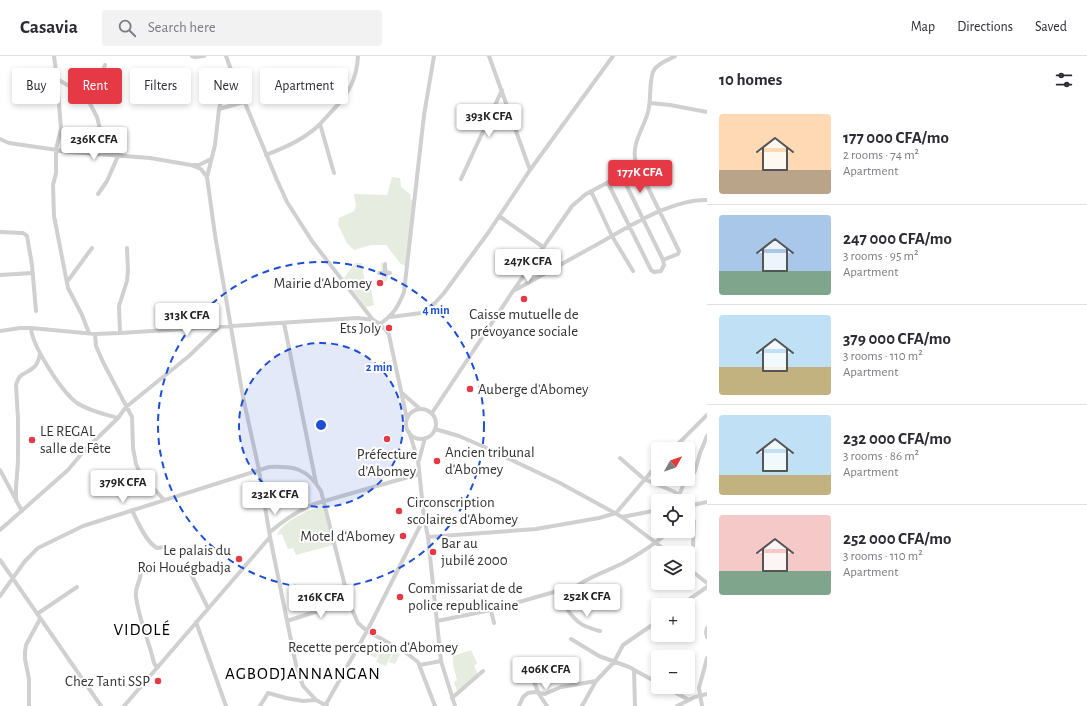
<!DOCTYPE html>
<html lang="en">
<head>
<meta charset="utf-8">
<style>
  :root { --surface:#fff; --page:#f2f2f3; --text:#2b2b33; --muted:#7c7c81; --line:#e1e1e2; --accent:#e63946 }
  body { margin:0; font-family:"Alegreya Sans",sans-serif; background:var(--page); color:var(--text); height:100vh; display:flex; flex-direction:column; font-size:15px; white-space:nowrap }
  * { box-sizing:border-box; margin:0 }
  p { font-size:13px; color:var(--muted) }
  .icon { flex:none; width:22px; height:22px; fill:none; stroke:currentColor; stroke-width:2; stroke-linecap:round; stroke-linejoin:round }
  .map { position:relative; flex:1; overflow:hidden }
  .panel { display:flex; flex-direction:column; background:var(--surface); width:380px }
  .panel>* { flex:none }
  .banner { position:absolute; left:12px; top:12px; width:380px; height:36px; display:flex; gap:8px }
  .needle { width:26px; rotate:50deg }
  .buttons { position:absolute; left:651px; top:386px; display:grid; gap:8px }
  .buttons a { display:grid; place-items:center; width:44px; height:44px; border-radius:4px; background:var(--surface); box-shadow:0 2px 6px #0003; font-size:20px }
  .price { position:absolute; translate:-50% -34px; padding:0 9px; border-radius:4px; background:#fff; color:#222; font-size:13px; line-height:26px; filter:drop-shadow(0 1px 2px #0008) }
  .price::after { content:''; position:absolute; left:50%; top:24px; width:12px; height:9px; margin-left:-6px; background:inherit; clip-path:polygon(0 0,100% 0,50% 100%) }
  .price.current { background:var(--accent); color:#fff }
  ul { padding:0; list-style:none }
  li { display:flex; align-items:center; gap:12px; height:100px; padding:0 12px }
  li+li { border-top:1px solid var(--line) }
  li span { display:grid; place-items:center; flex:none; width:112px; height:80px; border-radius:4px; color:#555 }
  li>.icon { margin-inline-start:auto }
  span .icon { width:48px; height:48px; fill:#fffc; stroke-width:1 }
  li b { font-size:17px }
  h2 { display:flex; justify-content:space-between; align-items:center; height:48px; padding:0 12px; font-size:17px }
  .tag { padding:0 14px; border-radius:4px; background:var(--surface); box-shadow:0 2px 6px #0003; font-size:14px; line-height:36px }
  .tag.current { background:var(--accent); color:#fff }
  header { display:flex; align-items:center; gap:24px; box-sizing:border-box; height:56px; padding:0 20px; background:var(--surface); border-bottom:1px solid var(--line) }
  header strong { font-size:19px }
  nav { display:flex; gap:22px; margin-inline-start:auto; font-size:14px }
  .search { width:280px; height:36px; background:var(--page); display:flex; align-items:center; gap:10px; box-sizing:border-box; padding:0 14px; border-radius:4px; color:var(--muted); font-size:15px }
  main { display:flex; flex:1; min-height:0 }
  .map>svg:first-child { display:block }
  .green { fill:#e6ecdf }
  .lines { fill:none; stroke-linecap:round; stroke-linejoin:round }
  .minor { stroke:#d0d0d0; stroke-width:4 }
  .ring { fill:none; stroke:#1d4ed8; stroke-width:2; stroke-dasharray:7 5 }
  .poi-dot { fill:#e63946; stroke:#fff; stroke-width:1.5 }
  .labels { text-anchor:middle; stroke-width:4; stroke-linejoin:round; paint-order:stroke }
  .poi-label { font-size:15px; fill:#333; stroke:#fff; text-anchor:start }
  .quarter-label { font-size:17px; letter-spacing:1px; fill:#000; stroke:#fff }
  .centre { fill:#1d4ed8; stroke:#fff; stroke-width:2 }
  .ring-label { font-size:12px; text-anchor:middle; font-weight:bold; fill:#1d4ed8; stroke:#fff; stroke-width:4; stroke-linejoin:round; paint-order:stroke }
</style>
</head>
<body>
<header>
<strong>Casavia</strong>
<div class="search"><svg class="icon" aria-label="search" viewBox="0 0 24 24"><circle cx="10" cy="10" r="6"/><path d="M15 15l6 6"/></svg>Search here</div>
<nav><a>Map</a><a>Directions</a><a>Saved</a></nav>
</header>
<main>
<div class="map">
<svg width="707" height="650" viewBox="0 0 707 650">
  <rect width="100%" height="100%" fill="#fff"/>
  <!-- green -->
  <path class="green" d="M 392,121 L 400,122 L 401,131 L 411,139 L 410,143 L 413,144 L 406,210 L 401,208 L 386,189 L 371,189 L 354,194 L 347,187 L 338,169 L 339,162 L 354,155 L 356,150 L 354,138 L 387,139 Z
    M 381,206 L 389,214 L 388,223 L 382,228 Z
    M 355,207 L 362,207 L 365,229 L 370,228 L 374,249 L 366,251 L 344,222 Z
    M 323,450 L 333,489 L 296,499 L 293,492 L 288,493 L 282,478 L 277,479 C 283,465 308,454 323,450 Z
    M 374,585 L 382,589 L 376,602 L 368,598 Z
    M 383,588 L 394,593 L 386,610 L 376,606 Z
    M 471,594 L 477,607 L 474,610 L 478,618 L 457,635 L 454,626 L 457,624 L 453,609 L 453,600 Z
    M 394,595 L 400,598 L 395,608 L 389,606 Z"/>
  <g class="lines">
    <!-- minor -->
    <path class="minor" d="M 54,0 L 57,23 L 61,73 L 56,93 L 56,117 L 53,129 L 54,160 L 68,232 L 82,259 L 89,277
      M 192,0 L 195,1 L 204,0
      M 226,0 L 230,11 L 277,124 L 287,146 L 312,185 L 373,264
      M 489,0 L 530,114
      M 230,11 L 219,53 L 215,89 L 207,121 L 215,179 L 243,341 L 259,414 L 270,481 L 296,609 L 303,630 L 316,644 L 327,650
      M 57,23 L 86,40 L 97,61 L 100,73 L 118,100 L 107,125 L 98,138
      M 86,40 L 95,38 L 105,9
      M 650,47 L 670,49 L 707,56
      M 219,53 L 244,46
      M 320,68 L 334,117
      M 0,83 L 9,87 L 71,96 L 150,102 L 191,109 L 201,113 L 207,121
      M 266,99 C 286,91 305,83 320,68 C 324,64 328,59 332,55 C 348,39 357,23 358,0
      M 194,109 L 199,109 L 211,103
      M 461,123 L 502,34
      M 608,127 L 651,214 L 654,216 L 661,215 L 664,209 L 663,204 L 622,120
      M 591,135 L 612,180 L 633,215
      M 499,160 L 543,191
      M 0,176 L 23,177 L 27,180 L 32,209 L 36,255
      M 663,204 L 678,198 L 679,195 L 636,107 C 630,86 646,71 649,51 C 651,41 649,22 654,14 C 658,7 669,4 675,0
      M 379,217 L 390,217
      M 385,217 L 385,208
      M 0,219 L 32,217
      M 67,226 L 92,192
      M 515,234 C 543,219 570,203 598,188 C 628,171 672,143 707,144
      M 391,261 L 421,257 L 435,247 L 444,237 L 488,177 L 530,114 L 613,0
      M 284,267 L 316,427
      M 380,268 C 394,258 398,251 404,236 L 424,59 L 434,0
      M 31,272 C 32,290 62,336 77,347 C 89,355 104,358 118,362
      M 0,275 L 20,272 L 31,272 L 95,278 L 120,277 L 358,262 L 373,264 L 377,266 L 386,274 L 389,279 L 407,363
      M 120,277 L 119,250 L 127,225 L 128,214 L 127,192
      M 95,278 L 96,290 L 103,306 L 132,361 L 133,392 L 136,408 L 140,417 L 164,444
      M 402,337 L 420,353
      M406 368a15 15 0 1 1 30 0a15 15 0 1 1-30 0Z
      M 432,357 L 513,235 L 572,150 L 586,138 L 637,111
      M 435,373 L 459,380 L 482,390 L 560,427 L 622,461 L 669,497
      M 409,376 L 418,404 L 424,462 L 428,481 L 441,605 L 455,650
      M 673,393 L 707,359
      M 620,402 L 644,423 L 675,436 L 679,439 L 682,445
      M 419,404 L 425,382
      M 0,414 L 22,455
      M 688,422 L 692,420 L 695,415 L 700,397 L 707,380
      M 679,439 L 686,423
      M 16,445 L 16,432 L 18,405 L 18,363 L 16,329 C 20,315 26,319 34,311 C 38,308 39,302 40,298
      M 688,450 L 707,446
      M 132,454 C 137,465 146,486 157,492 L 164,491
      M 622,461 L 658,454
      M 0,474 L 68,414 L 83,396 L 118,362 L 126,351 L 189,300 L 219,271
      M 270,476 C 283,465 297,455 314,448 L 419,418
      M 428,481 L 536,473 L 599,462 L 616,457 L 658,408
      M 686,497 L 693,491 L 694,465
      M 0,504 L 101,650
      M 139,506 C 145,524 134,527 136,541 C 139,564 149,585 154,607 L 157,612
      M 187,510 L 208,552
      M 688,512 L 707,527
      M 0,540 L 25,505 L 38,492 L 83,470 L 269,411 C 294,410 307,412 321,435 L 345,530 L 350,549 L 358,567 L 367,575 L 405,596 L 418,606 L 435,650
      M 681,549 L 707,531
      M 491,554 L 494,567
      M 37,558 L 77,531
      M 287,565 L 349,545
      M 437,565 L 491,554 L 561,534 L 574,532
      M 196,566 L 226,650
      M 707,572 L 706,576 L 707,581
      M 600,575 C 595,574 590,572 585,570 C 578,567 561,551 565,542 C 574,525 609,515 625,506 C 641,497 656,487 670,475
      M 571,583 L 599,600 L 629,611 L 658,627
      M 420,609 L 441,605
      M 634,614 L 635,650
      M 534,626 L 539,638 L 547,650
      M 665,631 L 689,644
      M 452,642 L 483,615
      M 29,650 L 29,623 L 25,603 L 25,596 L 26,589 L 40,563
      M 124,650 L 270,481
      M 260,650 L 268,637 L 286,642 L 303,645 L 316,644
      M 325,650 L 367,575 L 424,462
      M 519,650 L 523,641 L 528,637 L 535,636 L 545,638 L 561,631 L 596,625
      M 582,650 L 596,625 L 614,606 L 623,589 L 658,565
      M 677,650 L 695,641 L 707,638
      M 702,650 L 699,632 L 707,602"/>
  </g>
  <!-- distance rings -->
  <circle cx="321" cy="369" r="82" fill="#1d4ed8" fill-opacity=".12"/>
  <g class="ring">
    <circle cx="321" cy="369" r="82"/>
    <circle cx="321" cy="369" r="163"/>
  </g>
  <!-- markers -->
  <g class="poi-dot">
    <circle cx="380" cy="227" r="4"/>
    <circle cx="524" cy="243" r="4"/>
    <circle cx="389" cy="272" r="4"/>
    <circle cx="470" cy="333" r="4"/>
    <circle cx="387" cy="383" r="4"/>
    <circle cx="32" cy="384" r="4"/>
    <circle cx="437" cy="405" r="4"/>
    <circle cx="399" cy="455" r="4"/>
    <circle cx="403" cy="480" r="4"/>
    <circle cx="433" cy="496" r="4"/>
    <circle cx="239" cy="503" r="4"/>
    <circle cx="400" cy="541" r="4"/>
    <circle cx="373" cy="576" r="4"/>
    <circle cx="158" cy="625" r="4"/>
  </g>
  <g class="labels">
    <!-- poi labels -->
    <g class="poi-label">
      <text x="372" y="232" text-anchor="end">Mairie d'Abomey</text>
      <text x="524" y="263" text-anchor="middle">Caisse mutuelle de<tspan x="524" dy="17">prévoyance sociale</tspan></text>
      <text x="381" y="277" text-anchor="end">Ets Joly</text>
      <text x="478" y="338">Auberge d'Abomey</text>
      <text x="40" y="380">LE REGAL<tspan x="40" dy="17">salle de Fête</tspan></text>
      <text x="445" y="401">Ancien tribunal<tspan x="445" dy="17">d'Abomey</tspan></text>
      <text x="387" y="403" text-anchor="middle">Préfecture<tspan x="387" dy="17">d’Abomey</tspan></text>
      <text x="407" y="451">Circonscription<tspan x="407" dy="17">scolaires d'Abomey</tspan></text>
      <text x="395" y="485" text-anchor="end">Motel d'Abomey</text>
      <text x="441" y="492">Bar au<tspan x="441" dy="17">jubilé 2000</tspan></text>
      <text x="231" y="499" text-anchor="end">Le palais du<tspan x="231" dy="17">Roi Houégbadja</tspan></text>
      <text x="408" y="537">Commissariat de de<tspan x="408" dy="17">police republicaine</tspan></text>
      <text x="373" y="596" text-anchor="middle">Recette perception d'Abomey</text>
      <text x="150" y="630" text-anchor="end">Chez Tanti SSP</text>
    </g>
    <!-- quarter labels -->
    <g class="quarter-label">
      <text x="142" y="579">VIDOLÉ</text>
      <text x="303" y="623">AGBODJANNANGAN</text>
    </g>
  </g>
  <circle cx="321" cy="369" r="6" class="centre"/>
  <g class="ring-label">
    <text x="436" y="258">4 min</text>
    <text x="379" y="315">2 min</text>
  </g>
</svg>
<div class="buttons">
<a><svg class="needle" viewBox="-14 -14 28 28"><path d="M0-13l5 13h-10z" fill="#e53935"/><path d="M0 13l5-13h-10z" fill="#7c7c81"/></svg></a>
<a><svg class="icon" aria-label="locate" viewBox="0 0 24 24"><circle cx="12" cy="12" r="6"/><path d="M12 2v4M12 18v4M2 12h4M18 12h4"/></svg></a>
<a><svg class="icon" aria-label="layers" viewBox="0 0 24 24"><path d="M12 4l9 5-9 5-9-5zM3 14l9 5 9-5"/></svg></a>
<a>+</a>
<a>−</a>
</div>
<b class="price" style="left:489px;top:82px">393K CFA</b>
<b class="price" style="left:94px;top:105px">236K CFA</b>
<b class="price current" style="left:640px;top:138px">177K CFA</b>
<b class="price" style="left:528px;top:227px">247K CFA</b>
<b class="price" style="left:187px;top:281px">313K CFA</b>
<b class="price" style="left:123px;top:448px">379K CFA</b>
<b class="price" style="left:275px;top:460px">232K CFA</b>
<b class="price" style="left:587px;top:562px">252K CFA</b>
<b class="price" style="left:321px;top:563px">216K CFA</b>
<b class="price" style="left:546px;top:635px">406K CFA</b>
<div class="banner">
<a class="tag">Buy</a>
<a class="tag current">Rent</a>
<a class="tag">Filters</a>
<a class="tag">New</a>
<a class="tag">Apartment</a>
</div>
</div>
<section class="panel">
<h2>10 homes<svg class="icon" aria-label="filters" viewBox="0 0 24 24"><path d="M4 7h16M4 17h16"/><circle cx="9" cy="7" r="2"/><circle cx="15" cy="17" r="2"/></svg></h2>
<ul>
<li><span style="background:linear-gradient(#ffd9b3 70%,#b9a48a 0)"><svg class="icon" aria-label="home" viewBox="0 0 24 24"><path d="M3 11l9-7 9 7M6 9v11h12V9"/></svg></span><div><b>177 000 CFA/mo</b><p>2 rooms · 74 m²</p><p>Apartment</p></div></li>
<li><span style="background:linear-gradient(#a9c7e8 70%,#7fa58c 0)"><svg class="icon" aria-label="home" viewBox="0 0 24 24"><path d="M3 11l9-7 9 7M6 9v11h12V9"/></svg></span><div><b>247 000 CFA/mo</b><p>3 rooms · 95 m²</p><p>Apartment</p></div></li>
<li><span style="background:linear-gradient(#bfe0f5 65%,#c2b280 0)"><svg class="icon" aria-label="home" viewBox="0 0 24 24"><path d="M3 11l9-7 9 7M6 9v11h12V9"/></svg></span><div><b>379 000 CFA/mo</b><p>3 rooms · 110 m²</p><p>Apartment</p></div></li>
<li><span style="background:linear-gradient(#bfe0f5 75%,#c2b280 0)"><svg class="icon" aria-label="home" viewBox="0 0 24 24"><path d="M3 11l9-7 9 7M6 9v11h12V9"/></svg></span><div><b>232 000 CFA/mo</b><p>3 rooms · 86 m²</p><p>Apartment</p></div></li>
<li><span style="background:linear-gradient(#f6c9c9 70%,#7fa58c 0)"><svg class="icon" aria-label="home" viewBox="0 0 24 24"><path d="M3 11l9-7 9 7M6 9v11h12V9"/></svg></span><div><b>252 000 CFA/mo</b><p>3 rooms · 110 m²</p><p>Apartment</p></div></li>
</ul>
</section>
</main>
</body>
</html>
